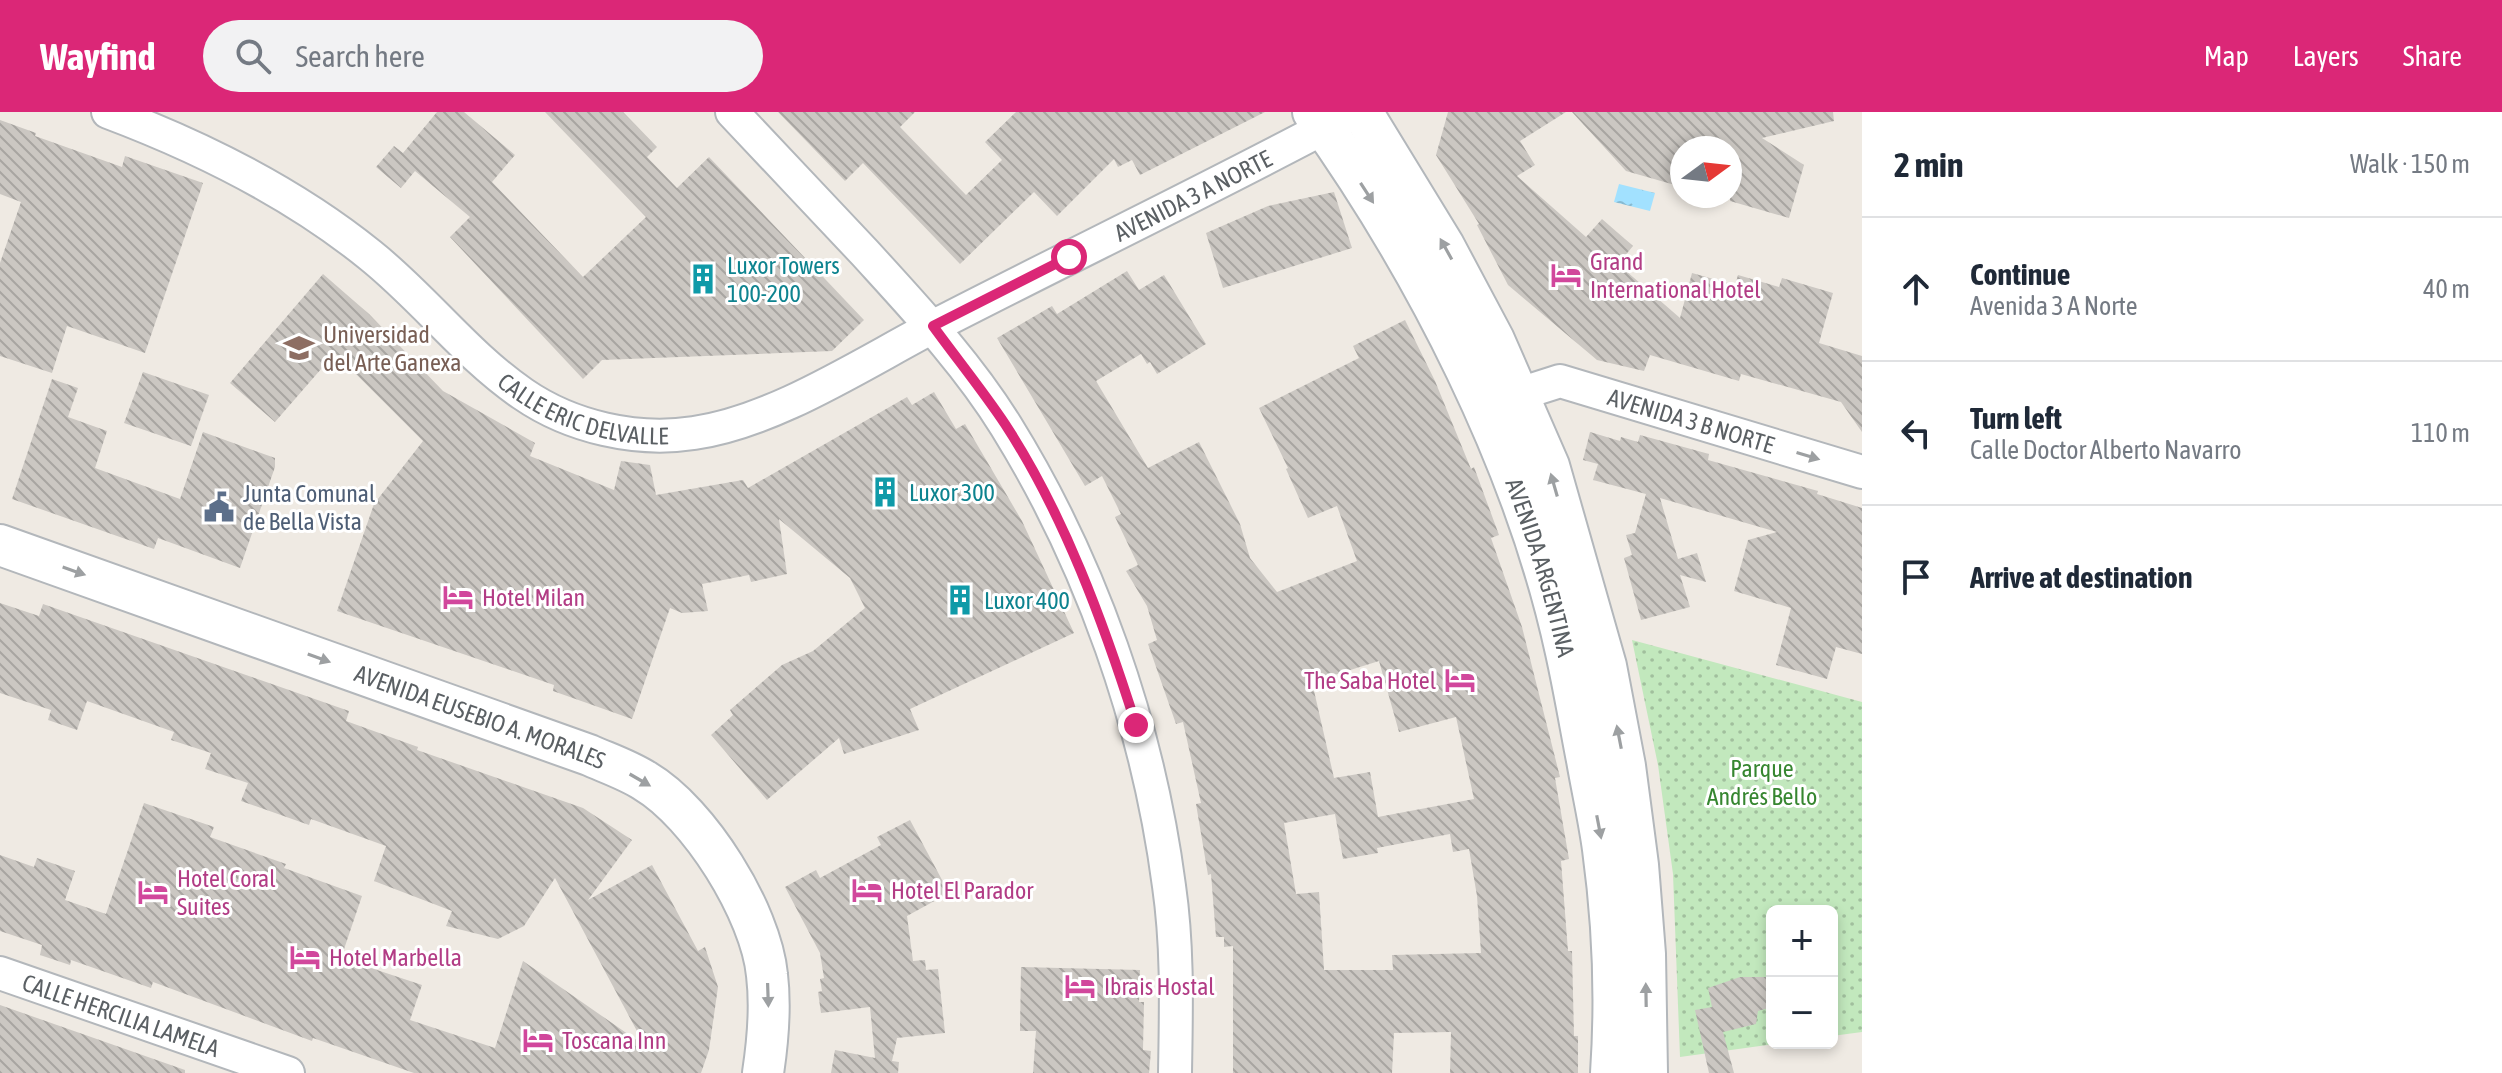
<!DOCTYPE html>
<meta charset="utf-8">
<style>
body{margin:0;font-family:"Asap Condensed",sans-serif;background:#f2f2f3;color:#1f2937}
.controls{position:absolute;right:24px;bottom:24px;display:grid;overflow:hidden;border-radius:12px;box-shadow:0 4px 12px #0003}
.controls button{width:72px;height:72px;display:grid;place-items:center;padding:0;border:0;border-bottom:2px solid #e0e1e3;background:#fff;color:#1f2937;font:40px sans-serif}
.compass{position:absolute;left:1670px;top:24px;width:72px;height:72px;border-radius:50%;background:#fff;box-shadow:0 4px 12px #0003;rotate:75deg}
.stop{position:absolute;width:24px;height:24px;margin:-18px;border:6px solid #db2777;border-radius:50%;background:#fff}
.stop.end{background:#db2777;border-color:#fff;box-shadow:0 2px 8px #0008}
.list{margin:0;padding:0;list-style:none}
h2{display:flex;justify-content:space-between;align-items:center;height:104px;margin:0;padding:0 32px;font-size:34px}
h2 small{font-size:26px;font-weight:400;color:#747a83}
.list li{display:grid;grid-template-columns:52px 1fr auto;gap:24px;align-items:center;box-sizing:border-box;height:144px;padding:0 32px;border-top:2px solid #e0e1e3}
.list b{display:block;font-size:30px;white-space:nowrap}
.list p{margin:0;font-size:26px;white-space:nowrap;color:#747a83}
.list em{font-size:26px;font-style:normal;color:#747a83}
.icon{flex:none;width:44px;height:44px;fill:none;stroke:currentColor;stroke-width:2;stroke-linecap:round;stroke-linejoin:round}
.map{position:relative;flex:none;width:1862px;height:961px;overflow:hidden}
header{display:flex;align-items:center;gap:48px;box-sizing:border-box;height:112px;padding:0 40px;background:#db2777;color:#fff}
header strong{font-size:38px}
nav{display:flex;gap:44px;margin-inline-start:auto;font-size:28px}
.search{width:560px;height:72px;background:#f2f2f3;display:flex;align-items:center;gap:20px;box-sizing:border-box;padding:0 28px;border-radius:44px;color:#747a83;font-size:30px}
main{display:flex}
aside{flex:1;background:#fff}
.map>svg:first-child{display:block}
.park{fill:url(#park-dots)}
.water{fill:url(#water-ripples)}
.building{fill:url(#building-back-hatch);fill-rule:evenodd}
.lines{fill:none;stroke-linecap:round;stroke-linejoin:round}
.minor-casing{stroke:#b3b7bb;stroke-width:36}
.tertiary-casing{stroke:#b3b7bb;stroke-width:44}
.minor{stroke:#fff;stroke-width:32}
.tertiary{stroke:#fff;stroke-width:40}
.oneway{fill:#9da0a2}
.route{stroke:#db2777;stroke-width:10}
.labels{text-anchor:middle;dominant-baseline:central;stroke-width:6;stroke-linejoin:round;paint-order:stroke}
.street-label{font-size:24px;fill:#5b6064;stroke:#fff}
.hotel-label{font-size:24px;fill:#b23c85;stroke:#fff;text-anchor:start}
.culture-label{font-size:24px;fill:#0d838f;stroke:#fff;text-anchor:start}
.education-label{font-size:24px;fill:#785e54;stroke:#fff;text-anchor:start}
.service-label{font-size:24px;fill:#4e5e75;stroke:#fff;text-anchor:start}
.park-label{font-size:24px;fill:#368630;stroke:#fff}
</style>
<header>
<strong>Wayfind</strong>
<div class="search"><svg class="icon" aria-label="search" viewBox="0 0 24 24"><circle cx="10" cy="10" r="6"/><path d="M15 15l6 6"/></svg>Search here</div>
<nav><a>Map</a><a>Layers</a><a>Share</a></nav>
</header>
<main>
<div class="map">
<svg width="1862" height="961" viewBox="0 0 1862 961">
<defs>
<pattern id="park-dots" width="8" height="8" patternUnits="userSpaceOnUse" patternTransform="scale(2)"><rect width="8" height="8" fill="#c2e8bd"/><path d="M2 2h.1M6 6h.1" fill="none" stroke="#a1bf9d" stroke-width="1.8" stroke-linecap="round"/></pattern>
<pattern id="water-ripples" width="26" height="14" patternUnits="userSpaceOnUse" patternTransform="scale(2)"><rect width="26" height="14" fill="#a2e1ff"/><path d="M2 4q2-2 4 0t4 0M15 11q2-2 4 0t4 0" fill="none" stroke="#87bad2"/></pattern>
<pattern id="building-back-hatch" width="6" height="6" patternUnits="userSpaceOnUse" patternTransform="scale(2)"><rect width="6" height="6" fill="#cbc7c2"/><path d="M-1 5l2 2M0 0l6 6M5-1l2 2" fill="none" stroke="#a8a5a1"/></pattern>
</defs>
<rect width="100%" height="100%" fill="#efeae3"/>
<polygon class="park" points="1632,528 1862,590 1862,920 1832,924 1832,799 1772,799 1772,931 1782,931 1680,945 1673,762 1658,653"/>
<polygon class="water" points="1619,72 1655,81 1650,99 1614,90"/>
<g class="building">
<polygon points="437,0 464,0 515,43 492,70 583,165 646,105 545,0 623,0 657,35 647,45 677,76 709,45 864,208 832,239 602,248 583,267 450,125 470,105 415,59 401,76 376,55 394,34 403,41"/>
<polygon points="778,0 915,0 900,15 966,83 1002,48 985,30 1016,0 1265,0 1140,63 1132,48 1118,55 1114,47 1057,104 1034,80 960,152 863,51 845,69"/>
<polygon points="1448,0 1566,0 1520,29 1535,53 1517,64 1586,125 1602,107 1633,134 1618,152 1680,206 1692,161 1735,173 1738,163 1779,175 1782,166 1833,181 1819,231 1862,244 1862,320 1841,290 1741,262 1739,269 1650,243 1644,259 1597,248 1508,173 1477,113 1479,112 1436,43"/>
<polygon points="1572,0 1833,0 1834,9 1762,26 1804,53 1789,106 1730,89 1730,36 1682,36 1682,75 1626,59"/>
<polygon points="0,8 36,21 35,24 122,55 125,44 203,71 145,241 67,214 52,261 0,244 0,151 21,90 0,82"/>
<polygon points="1334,80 1352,136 1223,176 1206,121 1268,94"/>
<path d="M1127,159L1139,178L1164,163L1206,232L1157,262L1150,250L1147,252L1141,242L1096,269L1148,356L1199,330L1240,412L1250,446L1277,480L1357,449L1337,394L1308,406L1286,357L1288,356L1259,296L1359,246L1353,234L1405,208L1435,269L1471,357L1474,355L1499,423L1491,426L1522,515L1560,665L1555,666L1569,747L1561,749L1568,839H1572L1574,924H1578V961H1450L1451,920L1394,921L1392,961H1233V834L1224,835V825H1216L1211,762L1208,763L1196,692L1201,691L1183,610L1176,612L1148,532L1157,528L1147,494L1126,459L1138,453L1115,405L1121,402L1102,364L1085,374L997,226L1052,194L1057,202ZM1379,549L1399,620L1456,605L1474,687L1378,705L1370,660L1334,666L1312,570ZM1335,702L1343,747L1378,741L1377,736L1450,722L1453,740L1469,737L1477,784L1481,841L1392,843L1393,858H1324L1319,780L1296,782L1284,711Z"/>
<polygon points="323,162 369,202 443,279 535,331 530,344 614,378 621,349 650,353 656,383 743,368 748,376 907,285 912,293 934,280 956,317 965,312 1022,409 1074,521 910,597 919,618 844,642 839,626 767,688 711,623 733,603 730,598 782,553 813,539 865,496 850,466 779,407 787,462 751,470 749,463 702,472 708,499 682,501 670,496 632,607 553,579 554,573 337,499 374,392 423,329 335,241 275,310 230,271"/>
<polygon points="143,260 209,283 191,334 124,311"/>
<polygon points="52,267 78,276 68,305 107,319 95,356 180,387 203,320 275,346 275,355 240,456 158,426 154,437 12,387"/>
<polygon points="1590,320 1620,329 1621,325 1638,330 1640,323 1709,342 1708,348 1818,379 1817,382 1862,396 1862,542 1836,535 1827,567 1776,553 1791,496 1734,479 1748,428 1777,420 1660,386 1678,447 1697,441 1706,470 1680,463 1690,495 1641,508 1624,446 1632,443 1626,423 1635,421 1646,382 1593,368 1598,352 1583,348"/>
<polygon points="0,491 39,504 43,492 349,599 346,609 418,635 417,638 583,696 632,728 588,788 652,753 698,839 705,835 718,875 709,938 701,961 414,961 313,926 312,929 153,870 151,876 71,848 70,853 40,843 42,833 0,819 0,743 34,755 37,746 75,759 65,788 106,802 144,691 214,715 210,725 286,752 284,756 362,784 341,846 422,873 410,908 495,936 523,849 645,934 555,766 524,814 498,827 446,814 452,799 374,769 386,734 311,707 309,713 241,689 248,671 205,657 211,641 171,628 174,620 87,589 77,618 48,608 51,598 0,581"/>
<polygon points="910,708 949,781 907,804 913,849 925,848 926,858 938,857 945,921 897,926 892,949 899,950 898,961 831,961 835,938 875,946 870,895 821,901 818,880 822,879 820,867 824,866 820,841 785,775 816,758 820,766 881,733 877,725"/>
<polygon points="1021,855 1140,858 1139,890 1144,890 1143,938 1151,939 1149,961 1033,961 1036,919 1020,919"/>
<polygon points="1740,865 1772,865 1772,895 1758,899 1756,912 1723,920 1734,961 1709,961 1695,898 1712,895 1708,876"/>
<polygon points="0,893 185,958 185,961 0,961"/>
</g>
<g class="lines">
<g class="minor-casing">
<g id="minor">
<path id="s1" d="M108,0C201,35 292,80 370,143C424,186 466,243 523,282C571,315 636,330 694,321C777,309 866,249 940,211C1078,140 1218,73 1354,0"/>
<path d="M732,0C776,47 821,94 865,141C915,196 967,251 1006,314C1091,451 1148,614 1169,774C1178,836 1176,898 1175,961"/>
<path id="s2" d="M1519,282L1560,269L1862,360"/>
<path id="s3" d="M0,861L288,961"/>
</g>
</g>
<g class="tertiary-casing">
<g id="tertiary">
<path id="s4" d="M1313,0C1425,157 1525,351 1566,540C1574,576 1580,612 1587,648C1592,677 1599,707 1603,737C1613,810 1616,888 1611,961"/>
<polyline points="1362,0 1444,134 1494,228 1549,354 1606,554 1625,654 1638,753 1645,842 1647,961"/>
<path id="s5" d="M0,433L589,643C607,651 628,658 645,669C699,701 761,800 767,863C771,896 768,928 763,961"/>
</g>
</g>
<use href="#minor" class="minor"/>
<use href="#tertiary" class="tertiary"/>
</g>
<defs><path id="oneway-solid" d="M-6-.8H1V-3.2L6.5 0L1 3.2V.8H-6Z" transform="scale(2)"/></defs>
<g class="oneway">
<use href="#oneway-solid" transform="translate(1367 81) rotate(57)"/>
<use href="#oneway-solid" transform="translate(1446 137) rotate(-119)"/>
<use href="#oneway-solid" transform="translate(1808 344) rotate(17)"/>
<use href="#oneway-solid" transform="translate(1554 373) rotate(-106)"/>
<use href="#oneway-solid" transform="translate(74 459) rotate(19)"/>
<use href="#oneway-solid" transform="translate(319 546) rotate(20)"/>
<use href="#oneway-solid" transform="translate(1619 625) rotate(-101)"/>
<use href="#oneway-solid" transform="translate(640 668) rotate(30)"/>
<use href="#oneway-solid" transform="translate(1599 715) rotate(79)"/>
<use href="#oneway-solid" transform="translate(768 883) rotate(88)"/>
<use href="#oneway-solid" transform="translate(1646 883) rotate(-91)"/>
</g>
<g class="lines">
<path class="route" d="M1069,145L933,214C957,247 983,279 1005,312C1064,402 1104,512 1136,613"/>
</g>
<defs>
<g id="hotel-bare" transform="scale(2.4)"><path d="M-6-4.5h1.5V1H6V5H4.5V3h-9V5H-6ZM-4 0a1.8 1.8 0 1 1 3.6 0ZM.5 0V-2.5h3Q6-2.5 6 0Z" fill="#d1479c" stroke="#fff" stroke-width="2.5" paint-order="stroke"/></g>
<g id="building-bare" transform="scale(2.4)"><path d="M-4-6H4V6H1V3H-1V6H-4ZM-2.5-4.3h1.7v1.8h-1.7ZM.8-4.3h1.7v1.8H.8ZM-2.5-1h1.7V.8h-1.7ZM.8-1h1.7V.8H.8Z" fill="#0f9aa8" stroke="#fff" stroke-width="2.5" paint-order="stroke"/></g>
<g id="university-bare" transform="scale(2.4)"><path d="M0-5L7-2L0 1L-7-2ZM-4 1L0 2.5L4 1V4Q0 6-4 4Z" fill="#8d6e63" stroke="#fff" stroke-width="2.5" paint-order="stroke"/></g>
<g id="civic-bare" transform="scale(2.4)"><path d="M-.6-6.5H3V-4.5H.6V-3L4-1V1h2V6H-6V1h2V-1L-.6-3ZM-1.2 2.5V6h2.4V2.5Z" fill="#5c6f8a" stroke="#fff" stroke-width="2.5" paint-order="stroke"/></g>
</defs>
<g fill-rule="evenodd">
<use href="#hotel-bare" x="1566" y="163"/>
<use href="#building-bare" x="703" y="167"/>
<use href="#university-bare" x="299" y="236"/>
<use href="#building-bare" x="885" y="380"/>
<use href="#civic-bare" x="219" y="395"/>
<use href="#hotel-bare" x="458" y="485"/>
<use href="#building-bare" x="960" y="488"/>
<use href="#hotel-bare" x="1460" y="568"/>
<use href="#hotel-bare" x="867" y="778"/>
<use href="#hotel-bare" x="153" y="780"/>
<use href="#hotel-bare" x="305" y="845"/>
<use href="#hotel-bare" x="1080" y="874"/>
<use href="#hotel-bare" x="538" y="928"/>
</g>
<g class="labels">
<g class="street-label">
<text stroke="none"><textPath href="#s1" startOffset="1240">AVENIDA 3 A NORTE</textPath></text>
<text stroke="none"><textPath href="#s1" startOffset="570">CALLE ERIC DELVALLE</textPath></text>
<text stroke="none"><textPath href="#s2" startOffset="180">AVENIDA 3 B NORTE</textPath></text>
<text stroke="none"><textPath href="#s4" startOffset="512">AVENIDA ARGENTINA</textPath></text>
<text stroke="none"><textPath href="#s5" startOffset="510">AVENIDA EUSEBIO A. MORALES</textPath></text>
<text stroke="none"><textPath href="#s3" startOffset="128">CALLE HERCILIA LAMELA</textPath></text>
</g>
<g class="hotel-label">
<text x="1590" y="149">Grand<tspan x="1590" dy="28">International Hotel</tspan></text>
<text x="482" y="485">Hotel Milan</text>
<text x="1436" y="568" text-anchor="end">The Saba Hotel</text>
<text x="177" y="766">Hotel Coral<tspan x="177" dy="28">Suites</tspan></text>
<text x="891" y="778">Hotel El Parador</text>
<text x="329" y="845">Hotel Marbella</text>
<text x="1104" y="874">Ibrais Hostal</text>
<text x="562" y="928">Toscana Inn</text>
</g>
<g class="culture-label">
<text x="727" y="153">Luxor Towers<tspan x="727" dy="28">100-200</tspan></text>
<text x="909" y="380">Luxor 300</text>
<text x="984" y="488">Luxor 400</text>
</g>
<g class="education-label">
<text x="323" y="222">Universidad<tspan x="323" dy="28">del Arte Ganexa</tspan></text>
</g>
<g class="service-label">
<text x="243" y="381">Junta Comunal<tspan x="243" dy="28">de Bella Vista</tspan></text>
</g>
<g class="park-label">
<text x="1762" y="656">Parque<tspan x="1762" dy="28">Andrés Bello</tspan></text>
</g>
</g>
</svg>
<div class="controls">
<button>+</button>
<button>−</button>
</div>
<svg class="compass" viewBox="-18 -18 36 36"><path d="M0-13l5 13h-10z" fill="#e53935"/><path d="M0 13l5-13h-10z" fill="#747a83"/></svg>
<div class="stop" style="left:1069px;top:145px"></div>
<div class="stop end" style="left:1136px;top:613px"></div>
</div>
<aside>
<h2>2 min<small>Walk · 150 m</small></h2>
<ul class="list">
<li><svg class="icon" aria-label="ahead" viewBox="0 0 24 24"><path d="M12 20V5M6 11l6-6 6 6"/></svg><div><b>Continue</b><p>Avenida 3 A Norte</p></div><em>40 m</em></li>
<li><svg class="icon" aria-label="left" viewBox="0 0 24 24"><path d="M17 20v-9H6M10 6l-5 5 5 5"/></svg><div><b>Turn left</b><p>Calle Doctor Alberto Navarro</p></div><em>110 m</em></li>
<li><svg class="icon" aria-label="arrive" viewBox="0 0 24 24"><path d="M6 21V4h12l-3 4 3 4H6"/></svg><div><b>Arrive at destination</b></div></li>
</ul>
</aside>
</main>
